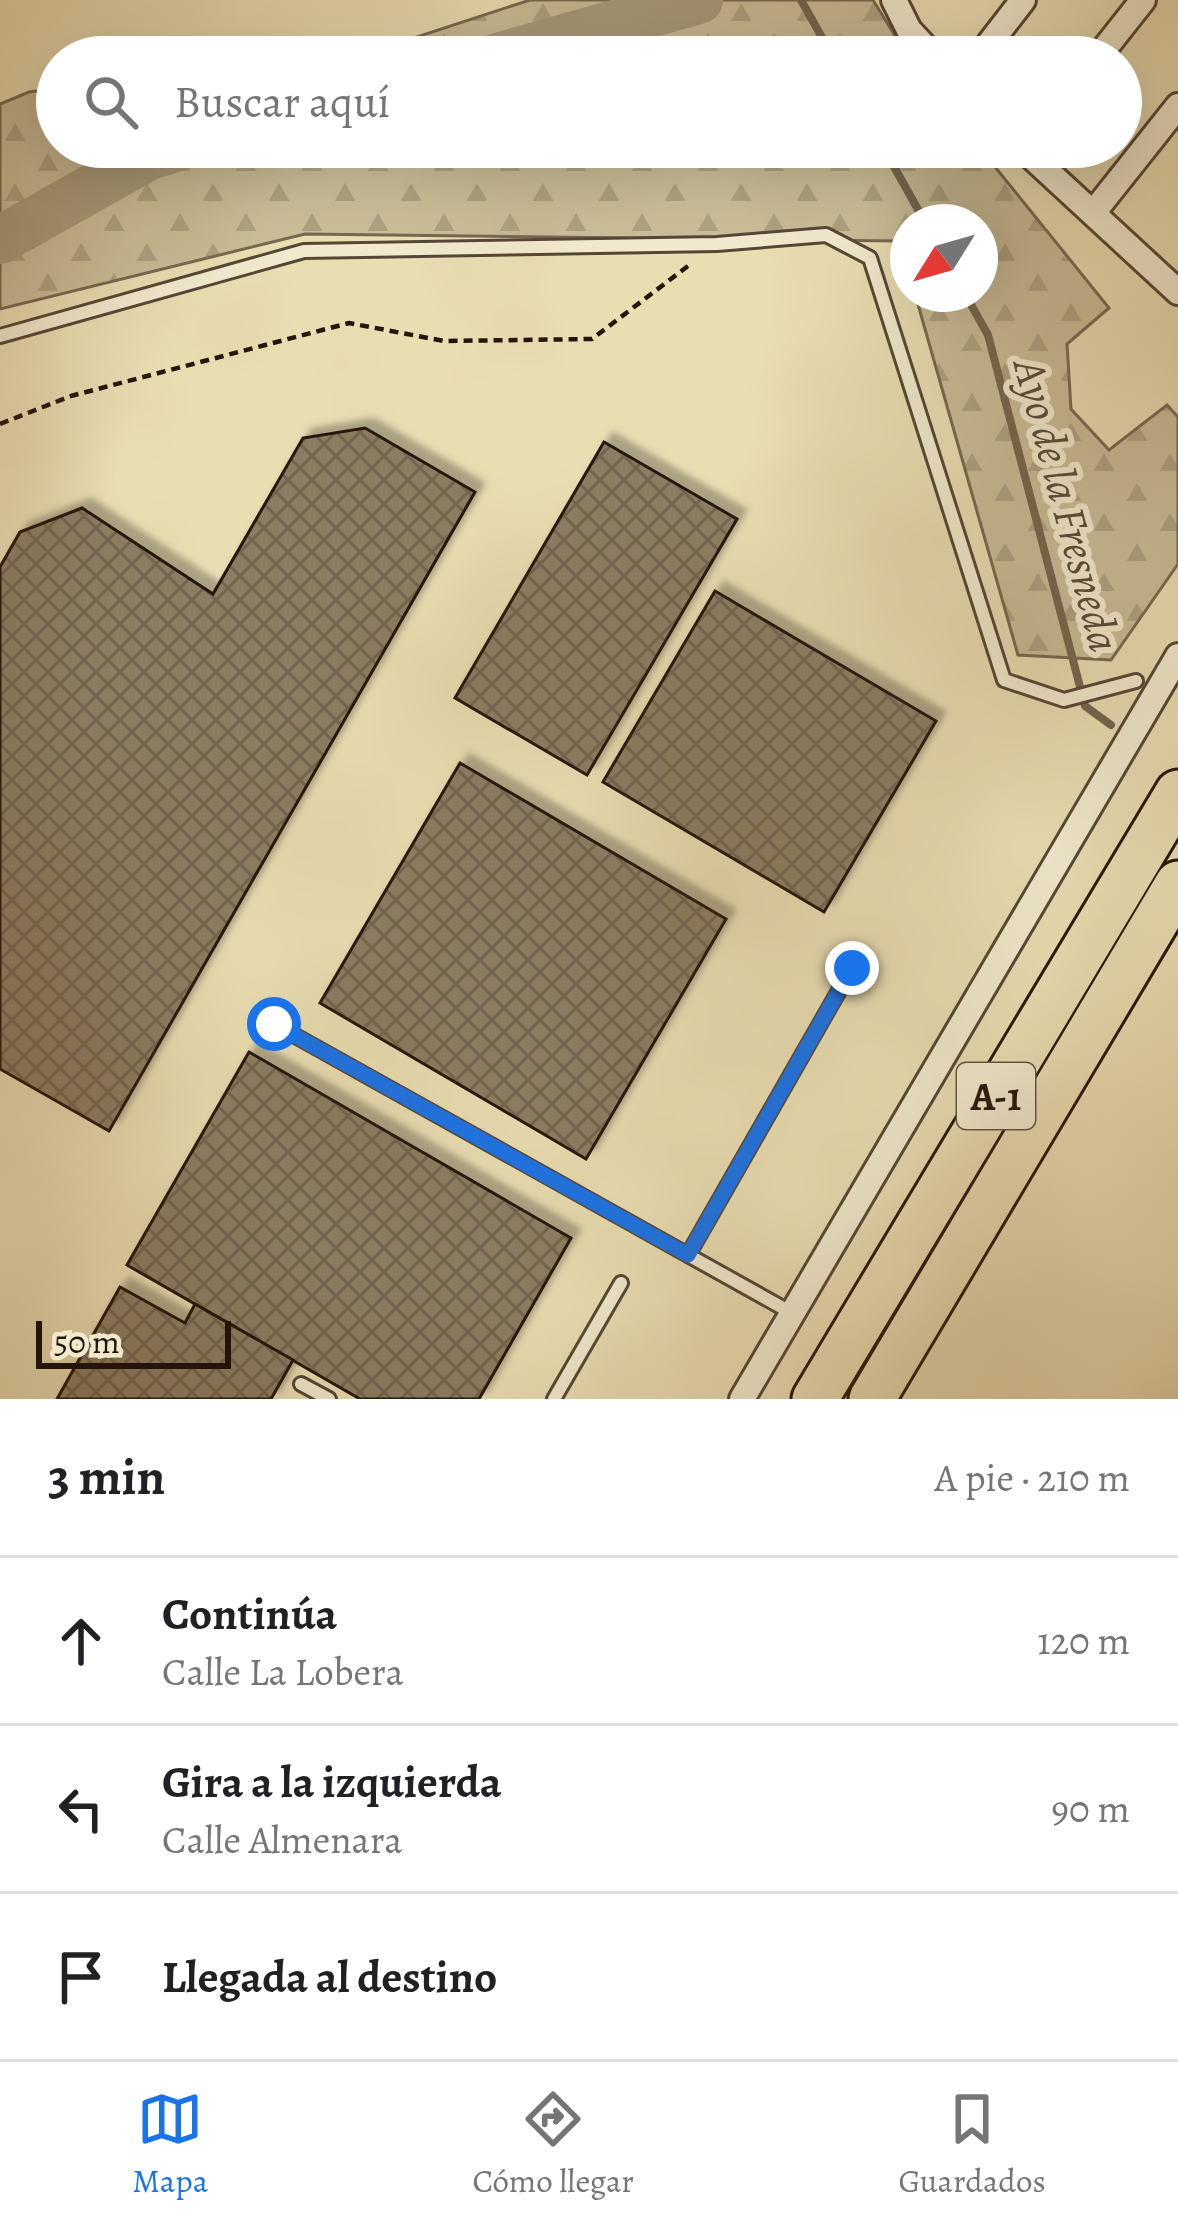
<!DOCTYPE html>
<html lang="es">
<meta charset="utf-8">
<style>
body{margin:0;font-family:Alegreya,serif;background:#f2f2f2;color:#202124}
.compass{position:absolute;left:890px;top:204px;width:108px;height:108px;border-radius:50%;background:#fff;box-shadow:0 12px 48px #0002;rotate:233deg}
.scale{position:absolute;left:36px;bottom:30px;width:195px;box-sizing:border-box;padding-left:12px;border:6px solid #25140c;border-top:0;font-size:33px;line-height:42px;white-space:nowrap;color:#25140c;-webkit-text-stroke:9px #f1e9cd;paint-order:stroke}
.stop{position:absolute;width:36px;height:36px;margin:-27px;border:9px solid #1a73e8;border-radius:50%;background:#fff}
.stop.end{background:#1a73e8;border-color:#fff;box-shadow:0 3px 12px #0008}
.list{margin:0;padding:0;list-style:none}
h2{display:flex;justify-content:space-between;align-items:center;height:156px;margin:0;padding:0 48px;font-size:51px}
h2 small{font-size:39px;font-weight:400;color:#757577}
.list li{display:grid;grid-template-columns:78px 1fr auto;gap:36px;align-items:center;box-sizing:border-box;height:168px;padding:0 48px;border-top:3px solid #e0e0e0}
.list b{display:block;font-size:45px;white-space:nowrap}
.list p{margin:0;font-size:39px;white-space:nowrap;color:#757577}
.list em{font-size:39px;font-style:normal;color:#757577}
.icon{flex:none;width:66px;height:66px;fill:none;stroke:currentColor;stroke-width:2;stroke-linecap:round;stroke-linejoin:round}
.map{position:relative;flex:none;width:1178px;height:1399px;overflow:hidden}
.search{position:absolute;background:#fff;box-shadow:0 12px 48px #0002;left:36px;right:36px;top:36px;height:132px;display:flex;align-items:center;gap:30px;box-sizing:border-box;padding:0 42px;border-radius:66px;color:#757577;font-size:45px}
.sheet{height:660px;background:#fff}
nav{display:flex;justify-content:space-around;align-items:center;box-sizing:border-box;height:168px;border-top:3px solid #e0e0e0;background:#fff;font-size:33px;color:#757577}
nav a{display:grid;justify-items:center;gap:6px}
nav .on{color:#1a73e8}
.map>svg:first-child{display:block}
.forest{fill:url(#forest-firs);stroke:#766851;stroke-width:3}
.lines{fill:none;stroke-linecap:round;stroke-linejoin:round}
.stream{stroke:#72644e;stroke-width:8}
.river{stroke:#a6997a;stroke-width:48}
.building{fill:url(#building-cross-hatch);stroke:#25140c;stroke-width:3;filter:url(#shadow)}
.lane-casing{stroke:#564636;stroke-width:18}
.street-casing{stroke:#564636;stroke-width:30}
.highway-casing{stroke:#25140c;stroke-width:51}
.path{stroke:#25140c;stroke-width:4.5;stroke-dasharray:9 6;stroke-linecap:butt}
.lane{stroke:#f1e9cd;stroke-width:12}
.street{stroke:#f1e9cd;stroke-width:24}
.highway{stroke:#e9ddb2;stroke-width:45}
.route{stroke:#1a73e8;stroke-width:15}
.labels{text-anchor:middle;dominant-baseline:central;stroke-width:12;stroke-linejoin:round;paint-order:stroke}
.shield{fill:#f1e9cd;stroke:#625446;stroke-width:3}
.shield-label{font-size:39px;font-weight:bold;fill:#25140c}
.water-label{font-size:45px;font-style:italic;fill:#594938;stroke:#f1e9cd}
</style>
<div class="map">
<svg width="1178" height="1399" viewBox="0 0 1178 1399">
<defs>
<pattern id="forest-firs" width="22" height="20" patternUnits="userSpaceOnUse" patternTransform="scale(3)"><rect width="22" height="20" fill="#c8bb96"/><path d="M5 1l3.5 6h-7zM16 11l3.5 6h-7z" fill="#aca080"/></pattern>
<pattern id="building-cross-hatch" width="8" height="8" patternUnits="userSpaceOnUse" patternTransform="scale(3)"><rect width="8" height="8" fill="#8b7d62"/><path d="M0 0l8 8M0 8l8-8" fill="none" stroke="#71654f"/></pattern>
<filter id="shadow"><feDropShadow dx="9" dy="-9" stdDeviation="3" flood-color="#0004"/></filter>
</defs>
<rect width="100%" height="100%" fill="#e9ddb2"/>
<filter id="stains"><feTurbulence type="fractalNoise" baseFrequency=".00167" numOctaves="4"/><feColorMatrix values="0 0 0 0 .2 0 0 0 0 .09 0 0 0 0 .02 0 0 0 .5 -.17"/></filter>
<radialGradient id="worn" r=".72"><stop offset=".6" stop-color="#630" stop-opacity="0"/><stop offset="1" stop-color="#630" stop-opacity=".3"/></radialGradient>
<g class="forest">
<polygon points="530,0 873,0 908,57 327,57 371,52"/>
<polygon points="57,88 57,147 979,147 1109,308 1067,344 1071,409 1109,450 1167,405 1178,417 1178,564 1111,660 1018,655 915,294 980,294 980,222 908,222 908,270 899,241 305,234 0,309 0,104 29,92"/>
</g>
<g class="lines">
<g class="stream">
<polyline points="801,0 833,57"/>
<polyline points="883,147 925,222"/>
<polyline points="965,294 988,335 1085,706 1111,725"/>
</g>
<g class="river">
<polyline points="497,57 699,0"/>
<polyline points="0,240 149,156 179,147"/>
</g>
</g>
<g class="building">
<polygon points="365,428 475,492 109,1131 0,1069 0,567 20,532 82,508 213,594 303,438"/>
<polygon points="604,442 737,519 587,775 455,698"/>
<polygon points="715,591 936,721 824,912 603,782"/>
<polygon points="460,763 726,919 586,1159 320,1003"/>
<polygon points="249,1052 571,1238 479,1399 360,1399 127,1265"/>
<polygon points="120,1287 185,1323 195,1304 293,1360 271,1399 57,1399"/>
</g>
<g class="lines">
<g class="lane-casing">
<g id="lane">
<polyline points="0,336 304,251 717,244 826,235 870,258 1004,680 1064,700 1136,681"/>
<polyline points="274,1024 792,1313"/>
<polyline points="688,1255 852,968"/>
<polyline points="301,1384 329,1399"/>
<polyline points="554,1399 621,1283"/>
</g>
</g>
<g class="street-casing">
<g id="street">
<polyline points="894,0 909,30 934,57"/>
<polyline points="979,57 1023,0"/>
<polyline points="1098,57 1143,0"/>
<polyline points="1021,147 1178,292"/>
<polyline points="1093,213 1178,106"/>
<polyline points="742,1399 1178,656"/>
</g>
</g>
<g class="highway-casing">
<g id="highway">
<polyline points="815,1399 1178,793"/>
<polyline points="872,1399 1178,884"/>
</g>
</g>
<polyline class="path" points="0,424 71,396 349,323 444,341 592,339 688,266"/>
<use href="#lane" class="lane"/>
<use href="#street" class="street"/>
<use href="#highway" class="highway"/>
</g>
<g class="lines">
<polyline class="route" points="274,1024 688,1255 852,968"/>
</g>
<g class="labels">
<rect class="shield" x="957" y="1063" width="78" height="66" rx="9"/>
<g class="shield-label">
<text x="996" y="1096">A-1</text>
</g>
<g class="water-label">
<text transform="translate(1067 505) rotate(75)">Ayo de la Fresneda</text>
</g>
</g>
<rect width="100%" height="100%" filter="url(#stains)"/>
<rect width="100%" height="100%" fill="url(#worn)"/>
</svg>
<svg class="compass" viewBox="-18 -18 36 36"><path d="M0-13l5 13h-10z" fill="#e53935"/><path d="M0 13l5-13h-10z" fill="#757577"/></svg>
<div class="scale">50 m</div>
<div class="stop" style="left:274px;top:1024px"></div>
<div class="stop end" style="left:852px;top:968px"></div>
<div class="search"><svg class="icon" aria-label="search" viewBox="0 0 24 24"><circle cx="10" cy="10" r="6"/><path d="M15 15l6 6"/></svg>Buscar aquí</div>
</div>
<section class="sheet">
<h2>3 min<small>A pie · 210 m</small></h2>
<ul class="list">
<li><svg class="icon" aria-label="ahead" viewBox="0 0 24 24"><path d="M12 20V5M6 11l6-6 6 6"/></svg><div><b>Continúa</b><p>Calle La Lobera</p></div><em>120 m</em></li>
<li><svg class="icon" aria-label="left" viewBox="0 0 24 24"><path d="M17 20v-9H6M10 6l-5 5 5 5"/></svg><div><b>Gira a la izquierda</b><p>Calle Almenara</p></div><em>90 m</em></li>
<li><svg class="icon" aria-label="arrive" viewBox="0 0 24 24"><path d="M6 21V4h12l-3 4 3 4H6"/></svg><div><b>Llegada al destino</b></div></li>
</ul>
</section>
<nav>
<a class="on"><svg class="icon" aria-label="map" viewBox="0 0 24 24"><path d="M3 6l6-2 6 2 6-2v14l-6 2-6-2-6 2zM9 4v14M15 6v14"/></svg>Mapa</a>
<a><svg class="icon" aria-label="directions" viewBox="0 0 24 24"><path d="M12 3l9 9-9 9-9-9zM9 14v-3h6M13 9l2 2-2 2"/></svg>Cómo llegar</a>
<a><svg class="icon" aria-label="saved" viewBox="0 0 24 24"><path d="M7 4h10v16l-5-4-5 4z"/></svg>Guardados</a>
</nav>
